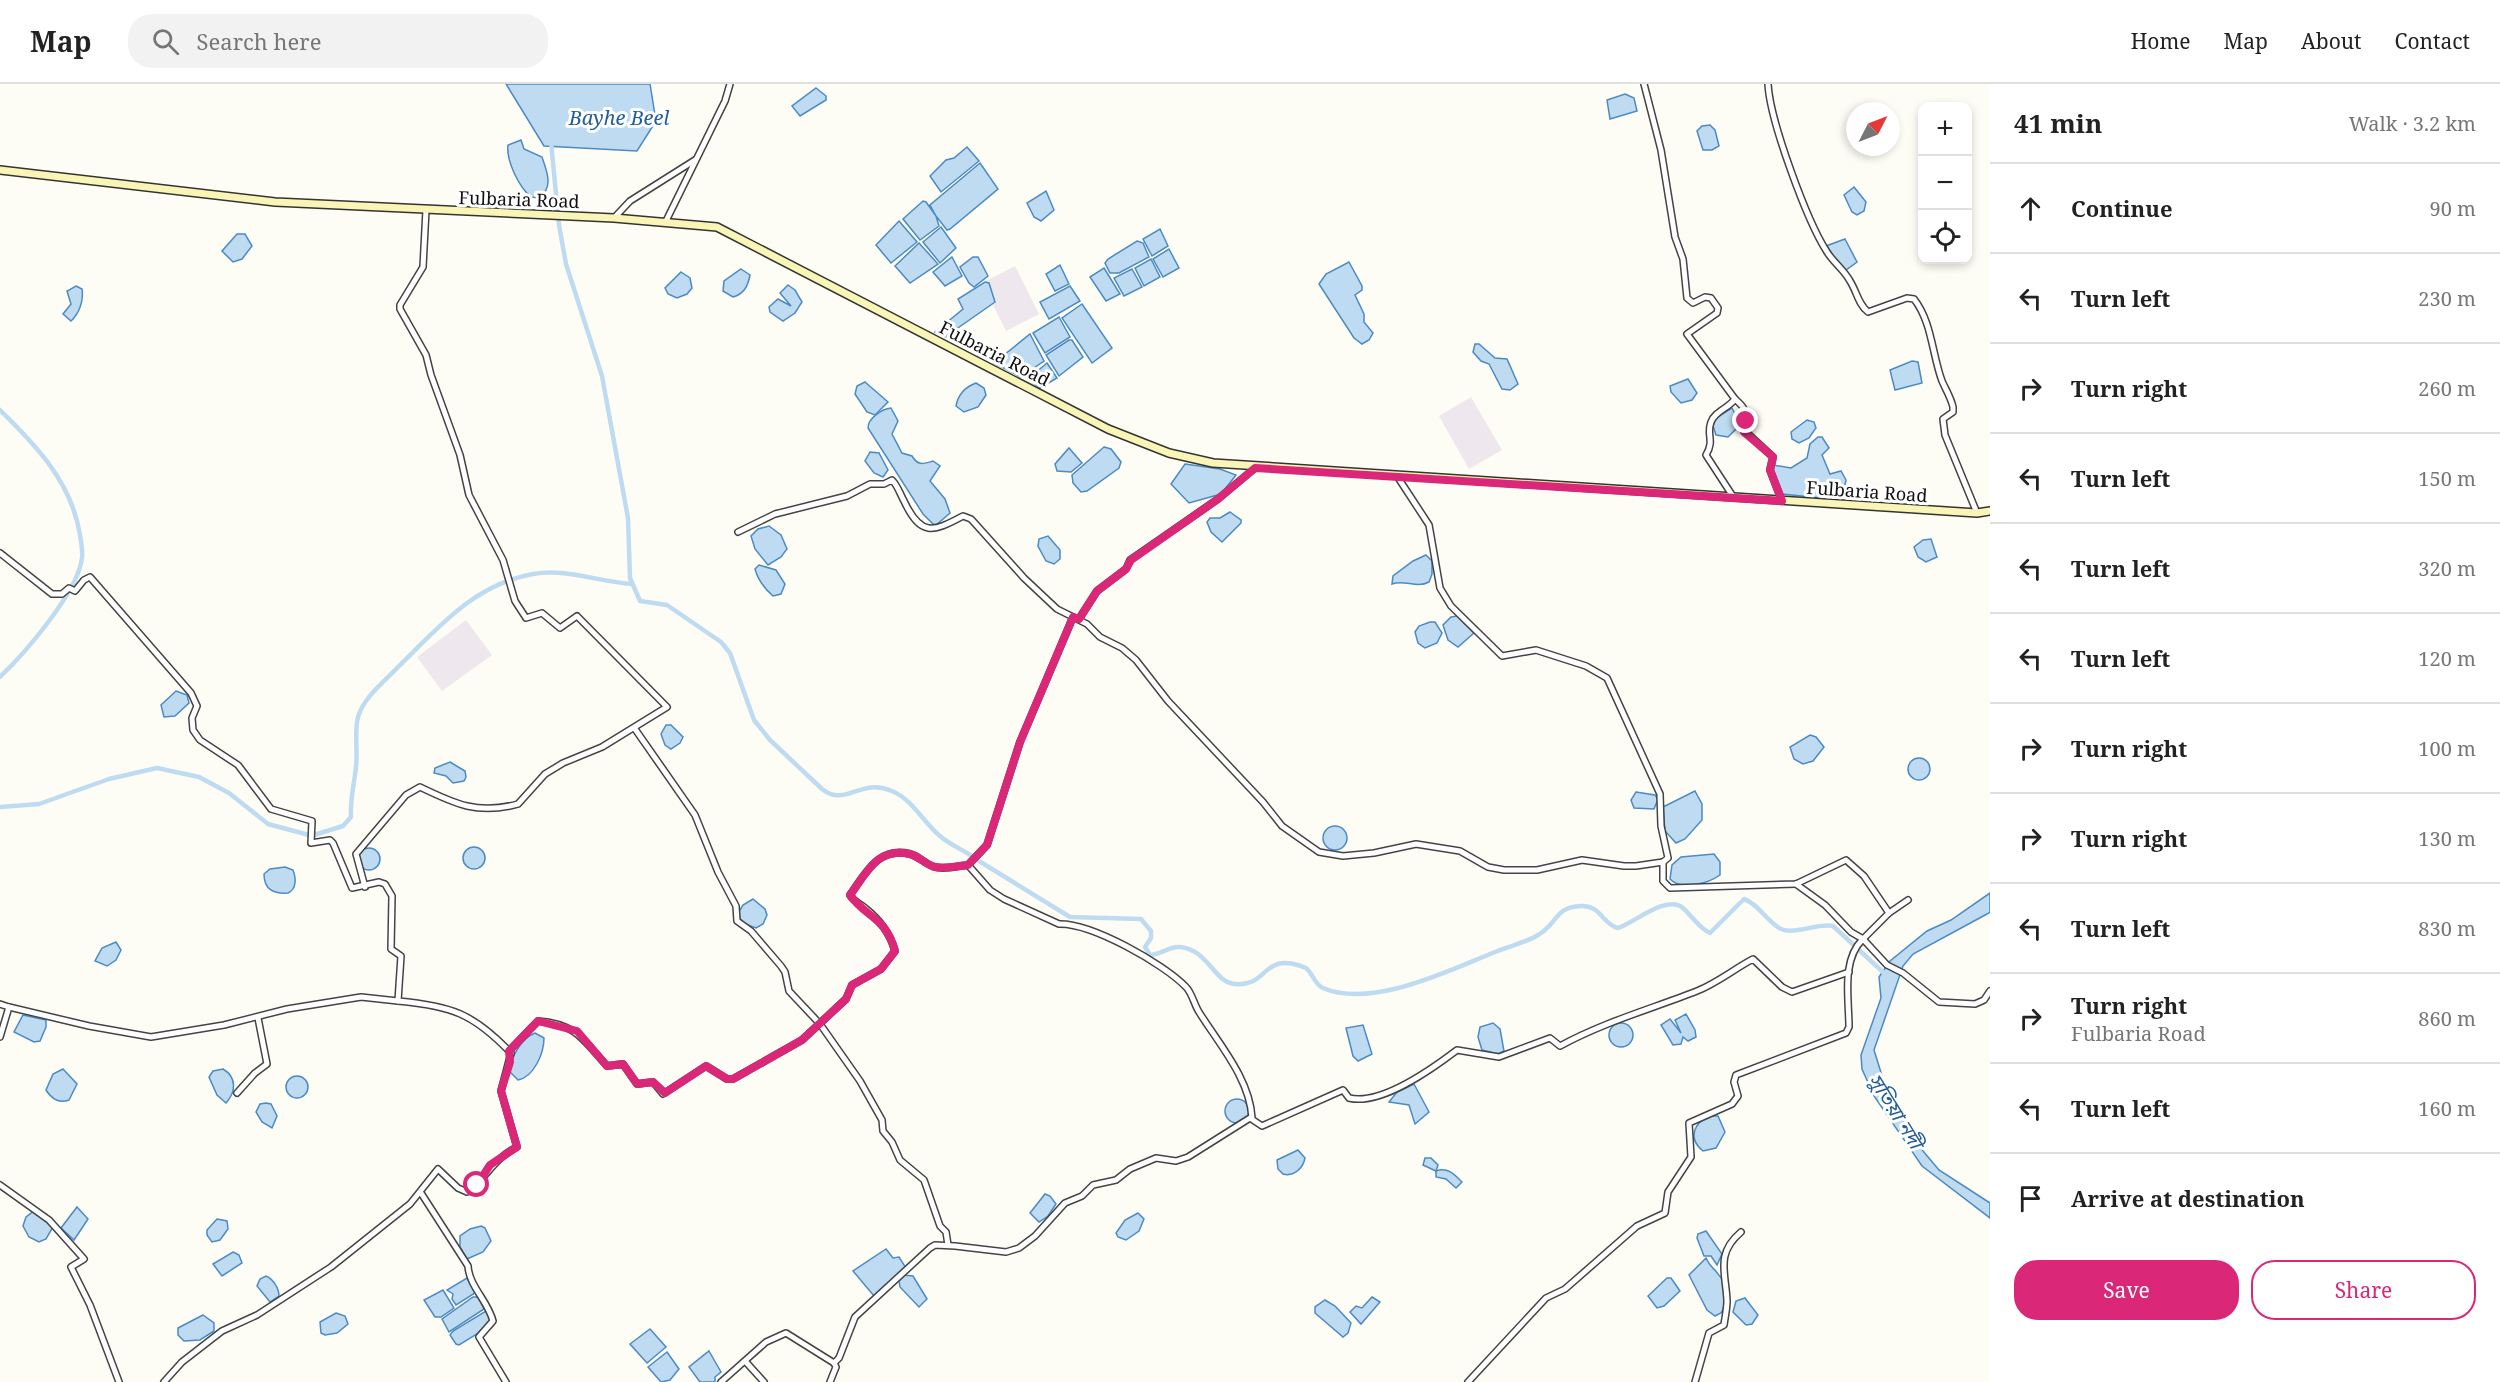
<!DOCTYPE html>
<meta charset="utf-8">
<style>
body{margin:0;font-family:"Noto Serif","Noto Sans Bengali",serif;background:#f2f2f2;color:#222}
.controls{position:absolute;right:18px;top:18px;display:grid;overflow:hidden;border-radius:12px;box-shadow:0 3px 9px #0003}
.controls button{width:54px;height:54px;display:grid;place-items:center;padding:0;border:0;border-bottom:2px solid #e0e0e0;background:#fff;color:#222;font:30px sans-serif}
.compass{position:absolute;left:1846px;top:18px;width:54px;height:54px;border-radius:50%;background:#fff;box-shadow:0 3px 9px #0003;rotate:48deg}
.stop{position:absolute;width:18px;height:18px;margin:-14px;border:4px solid #db2777;border-radius:50%;background:#fff}
.stop.end{background:#db2777;border-color:#fff;box-shadow:0 2px 6px #0008}
.list{margin:0;padding:0;list-style:none}
h2{display:flex;justify-content:space-between;align-items:center;height:78px;margin:0;padding:0 24px;font-size:26px}
h2 small{font-size:20px;font-weight:400;color:#767676}
.list li{display:grid;grid-template-columns:39px 1fr auto;gap:18px;align-items:center;box-sizing:border-box;height:90px;padding:0 24px;border-top:2px solid #e0e0e0}
.list b{display:block;font-size:22px;white-space:nowrap}
.list p{margin:0;font-size:20px;white-space:nowrap;color:#767676}
.list em{font-size:20px;font-style:normal;color:#767676}
.actions{display:flex;gap:12px;padding:18px 24px}
.actions a{flex:1;padding:14px 0;border:2px solid #db2777;border-radius:24px;text-align:center;font-size:21px;color:#db2777}
.actions .main{background:#db2777;color:#fff}
.icon{flex:none;width:33px;height:33px;fill:none;stroke:currentColor;stroke-width:2;stroke-linecap:round;stroke-linejoin:round}
.map{position:relative;flex:none;width:1990px;height:1298px;overflow:hidden}
header{display:flex;align-items:center;gap:36px;box-sizing:border-box;height:84px;padding:0 30px;background:#fff;border-bottom:2px solid #e0e0e0}
header strong{font-size:28px}
nav{display:flex;gap:33px;margin-inline-start:auto;font-size:21px}
.search{width:420px;height:54px;background:#f2f2f2;display:flex;align-items:center;gap:15px;box-sizing:border-box;padding:0 21px;border-radius:24px;color:#767676;font-size:22px}
main{display:flex}
aside{flex:1;background:#fff}
.map>svg:first-child{display:block}
.industrial{fill:#eee7ee}
.water{fill:#bedbf2;stroke:#4b8bc2;stroke-width:1.5}
.lines{fill:none;stroke-linecap:round;stroke-linejoin:round}
.canal{stroke:#bedbf2;stroke-width:4.5}
.street-casing{stroke:#444;stroke-width:8}
.secondary-casing{stroke:#333;stroke-width:10}
.street{stroke:#fff;stroke-width:5}
.secondary{stroke:#f8f5b6;stroke-width:7}
.route{stroke:#db2777;stroke-width:8}
.labels{text-anchor:middle;dominant-baseline:central;stroke-width:6;stroke-linejoin:round;paint-order:stroke}
.street-label{font-size:18px;fill:#111;stroke:#fff}
.water-label{font-size:20px;font-style:italic;fill:#235e99;stroke:#fff}
</style>
<header>
<strong>Map</strong>
<div class="search"><svg class="icon" aria-label="search" viewBox="0 0 24 24"><circle cx="10" cy="10" r="6"/><path d="M15 15l6 6"/></svg>Search here</div>
<nav><a>Home</a><a>Map</a><a>About</a><a>Contact</a></nav>
</header>
<main>
<div class="map">
<svg width="1990" height="1298" viewBox="0 0 1990 1298">
<rect width="100%" height="100%" fill="#fefdf5"/>
<g class="industrial">
<polygon points="1015,182 1039,230 1006,247 982,199"/>
<polygon points="1471,313 1502,366 1469,385 1439,332"/>
<polygon points="466,536 492,571 442,607 417,573"/>
</g>
<g class="water">
<polygon points="506,0 650,0 656,37 637,67 544,62"/>
<polygon points="816,4 826,12 826,16 800,32 792,22"/>
<polygon points="1625,10 1634,14 1637,27 1610,35 1607,16"/>
<polygon points="1710,41 1715,46 1719,62 1712,66 1703,66 1697,47 1702,42"/>
<path d="M521,56L524,65L542,73C547,88 554,103 539,114L531,113C519,103 506,77 508,61Z"/>
<polygon points="967,63 979,77 941,108 930,92 946,76 954,74"/>
<polygon points="980,79 998,105 950,145 947,146 936,132 939,142 920,156 903,135 923,117 926,118 936,132 930,121"/>
<polygon points="1854,103 1866,118 1864,127 1857,131 1852,128 1844,111"/>
<polygon points="1046,107 1054,126 1041,137 1034,133 1027,119"/>
<polygon points="899,137 917,158 891,179 876,161"/>
<polygon points="941,143 956,164 940,179 923,158"/>
<polygon points="1160,145 1168,162 1152,172 1143,155"/>
<polygon points="237,150 245,150 252,162 242,175 233,178 222,167"/>
<polygon points="1845,155 1857,178 1846,186 1832,172 1826,162"/>
<polygon points="1137,157 1143,159 1149,173 1119,189 1110,189 1105,179 1108,175"/>
<polygon points="919,159 938,180 910,199 895,182"/>
<polygon points="1169,165 1179,184 1163,193 1153,175"/>
<polygon points="952,173 962,192 945,202 933,188"/>
<polygon points="973,173 978,173 988,192 974,203 969,199 960,183"/>
<polygon points="1151,175 1160,193 1144,202 1135,184"/>
<polygon points="1349,178 1362,202 1362,206 1355,211 1364,230 1364,238 1373,249 1369,256 1362,260 1354,254 1319,200 1326,190"/>
<polygon points="1060,181 1069,200 1055,207 1046,190"/>
<polygon points="1104,184 1120,210 1106,217 1090,193"/>
<path d="M741,185L750,191C748,202 744,210 733,213L723,207L724,197Z"/>
<polygon points="1132,185 1142,203 1124,212 1114,194"/>
<polygon points="681,188 690,194 692,204 687,210 677,214 668,210 665,204"/>
<polygon points="985,198 989,199 995,218 945,253 935,248 963,225 958,215"/>
<polygon points="788,201 795,206 802,218 795,229 783,237 770,228 769,223 778,215 791,222 780,209"/>
<path d="M76,202L82,205C84,216 79,230 71,237L63,230L71,220L67,207Z"/>
<polygon points="1070,202 1080,217 1049,235 1040,218"/>
<polygon points="1082,220 1112,264 1092,279 1062,234"/>
<polygon points="1059,233 1070,253 1045,269 1033,249"/>
<polygon points="1030,250 1044,277 1021,293 994,279"/>
<polygon points="1069,256 1072,256 1083,273 1059,292 1046,271"/>
<polygon points="1475,260 1479,260 1495,274 1507,275 1518,300 1510,306 1502,305 1489,280 1481,277 1473,268"/>
<polygon points="1912,277 1918,278 1922,299 1895,306 1890,286"/>
<polygon points="1047,279 1057,294 1040,304 1028,295"/>
<polygon points="1688,295 1697,309 1692,316 1681,319 1671,308 1670,302"/>
<polygon points="865,298 888,318 875,331 867,328 855,310 857,302"/>
<path d="M976,299L984,304L986,311L978,323L964,328L956,322C958,311 965,303 976,299Z"/>
<path d="M891,324L898,337L892,350L902,369L912,372C918,382 923,380 933,377L940,382L930,397L945,415L950,429L935,442L923,430L868,344C868,334 882,325 891,324Z"/>
<polygon points="1732,324 1738,336 1736,345 1728,353 1716,351 1713,342 1716,334"/>
<polygon points="1807,336 1814,338 1816,344 1809,354 1799,359 1792,355 1791,348"/>
<polygon points="1818,353 1822,353 1829,364 1822,371 1830,390 1841,387 1846,396 1845,401 1821,414 1782,410 1772,388 1773,381 1791,384 1807,374 1810,360"/>
<polygon points="1104,363 1111,365 1121,378 1119,384 1087,407 1081,408 1073,399 1072,391"/>
<polygon points="1069,364 1082,379 1071,388 1057,387 1055,380"/>
<polygon points="870,368 879,369 888,386 883,393 874,389 865,377"/>
<polygon points="1185,380 1220,385 1236,391 1221,410 1189,419 1171,400"/>
<polygon points="1230,428 1241,436 1241,439 1222,458 1211,448 1207,438 1210,434 1220,434"/>
<polygon points="769,442 781,451 787,465 781,473 768,481 755,465 751,452 758,445"/>
<polygon points="1048,452 1060,466 1060,475 1054,480 1046,477 1038,462 1039,455"/>
<polygon points="1931,455 1937,473 1926,478 1918,473 1914,463 1923,456"/>
<path d="M1426,471L1432,477V490L1429,498C1416,505 1405,495 1392,500L1393,492L1413,477Z"/>
<path d="M759,481L776,486L785,500L781,510L773,512C765,505 758,496 755,485Z"/>
<polygon points="1457,532 1474,549 1458,563 1448,556 1443,541 1451,533"/>
<polygon points="1430,538 1435,538 1442,549 1437,559 1425,564 1418,559 1415,548 1419,542"/>
<polygon points="176,607 187,611 189,619 175,632 164,633 161,621"/>
<polygon points="666,641 671,641 683,653 680,659 671,665 665,661 661,650"/>
<polygon points="1810,651 1816,653 1824,663 1813,677 1803,680 1794,675 1790,663"/>
<circle cx="1919" cy="685" r="11"/>
<polygon points="450,678 465,687 466,693 464,697 453,699 446,692 434,689 435,684"/>
<polygon points="1695,707 1702,720 1702,736 1685,755 1676,759 1665,747 1663,723"/>
<polygon points="1636,708 1655,711 1658,715 1654,725 1634,724 1631,716"/>
<circle cx="1335" cy="754" r="12"/>
<circle cx="474" cy="774" r="11"/>
<circle cx="369" cy="775" r="11"/>
<path d="M1714,770L1720,778V791C1709,799 1681,807 1670,795L1672,781L1681,773Z"/>
<path d="M285,783L293,786C296,794 297,805 288,809C274,810 264,806 264,790L270,785Z"/>
<polygon points="1990,809 1990,828 1987,830 1913,870 1903,882 1874,966 1888,1011 1923,1067 1939,1086 1990,1119 1990,1134 1922,1082 1874,1012 1862,985 1861,971 1881,914 1879,893 1890,877 1927,847 1951,836"/>
<polygon points="753,815 765,825 767,831 763,840 756,844 745,840 737,831 743,821"/>
<polygon points="116,858 121,866 116,876 107,882 95,877 102,864"/>
<polygon points="1686,930 1695,946 1696,953 1688,957 1683,953 1681,960 1673,961 1661,941 1670,935 1681,949 1675,936"/>
<polygon points="23,931 46,936 46,943 40,957 34,958 14,948"/>
<polygon points="1493,939 1500,945 1504,967 1498,970 1482,966 1478,953 1480,943"/>
<circle cx="1621" cy="951" r="12"/>
<polygon points="1363,941 1372,970 1358,977 1353,972 1346,944"/>
<path d="M535,949L544,954C544,969 534,993 518,996L510,988C510,973 522,954 535,949Z"/>
<path d="M63,985L77,1000L69,1016C59,1020 51,1014 46,1006L53,990Z"/>
<path d="M223,985C237,993 236,1008 226,1019L217,1011L209,993L213,987Z"/>
<circle cx="297" cy="1003" r="11"/>
<polygon points="1414,1000 1429,1028 1415,1040 1409,1021 1389,1018 1397,1008"/>
<circle cx="1237" cy="1027" r="12"/>
<polygon points="266,1019 271,1020 277,1032 272,1044 262,1038 256,1028 260,1020"/>
<path d="M1711,1032H1718L1725,1048L1716,1064L1703,1067C1687,1054 1694,1038 1711,1032Z"/>
<path d="M1298,1066L1305,1074C1303,1085 1293,1093 1283,1090L1278,1085L1277,1076Z"/>
<path d="M1425,1074H1431L1438,1081L1436,1087C1448,1083 1454,1090 1462,1098L1456,1104L1446,1095L1436,1093V1087L1423,1081Z"/>
<polygon points="1045,1110 1050,1112 1056,1120 1048,1132 1039,1138 1030,1129"/>
<polygon points="77,1123 88,1135 74,1156 61,1144"/>
<polygon points="34,1127 50,1138 53,1143 46,1155 39,1158 29,1153 23,1142 26,1133"/>
<polygon points="1138,1129 1144,1135 1139,1147 1126,1156 1118,1153 1116,1149 1125,1136"/>
<polygon points="217,1135 227,1137 228,1145 220,1156 212,1158 207,1151 207,1146"/>
<polygon points="481,1142 485,1144 491,1157 483,1168 467,1175 460,1163 460,1152 470,1145"/>
<polygon points="1706,1147 1722,1170 1717,1181 1711,1172 1704,1172 1697,1154 1698,1150"/>
<polygon points="886,1165 893,1174 899,1173 906,1184 874,1212 853,1187"/>
<polygon points="233,1168 239,1171 242,1179 222,1192 213,1180"/>
<path d="M1706,1174C1710,1183 1713,1183 1718,1190C1726,1197 1727,1221 1721,1229L1715,1232L1707,1226L1689,1191Z"/>
<polygon points="903,1191 913,1192 927,1215 919,1223 900,1203 899,1197"/>
<path d="M266,1192C273,1195 279,1204 279,1212L270,1218L257,1202L260,1195Z"/>
<polygon points="467,1194 475,1209 456,1221 452,1215 453,1210 447,1206"/>
<polygon points="1667,1194 1671,1194 1680,1207 1664,1222 1657,1224 1648,1212"/>
<polygon points="443,1206 454,1224 441,1233 435,1233 424,1216"/>
<polygon points="473,1213 479,1213 484,1225 449,1248 442,1235"/>
<polygon points="1372,1213 1380,1218 1361,1240 1350,1228 1356,1222 1362,1224"/>
<polygon points="1745,1214 1758,1231 1752,1240 1746,1241 1733,1228 1736,1217"/>
<polygon points="1325,1216 1335,1222 1351,1239 1348,1249 1343,1253 1315,1229 1315,1223"/>
<polygon points="486,1227 491,1236 477,1250 459,1261 456,1260 450,1251 453,1247"/>
<polygon points="336,1229 345,1232 348,1240 337,1249 325,1251 321,1249 320,1238"/>
<polygon points="203,1231 214,1239 214,1247 200,1256 184,1257 178,1251 178,1244"/>
<polygon points="650,1245 666,1263 647,1279 630,1260"/>
<polygon points="709,1267 721,1288 715,1293 715,1298 700,1298 689,1283"/>
<polygon points="667,1268 679,1285 670,1296 661,1298 648,1283"/>
</g>
<g class="lines">
<g class="canal">
<path d="M551,58L559,141L566,180L602,292L628,434L630,494L640,517L667,521L721,558L730,569L754,636L770,656L822,705C846,724 860,693 892,707C913,716 923,738 940,752C949,760 961,765 972,772"/>
<path d="M0,326C36,361 72,399 80,451C81,458 83,467 82,474C78,508 25,569 0,593"/>
<polyline points="0,723 39,720 109,695 157,684 199,693 229,709 268,740 309,751"/>
<path d="M314,751L343,742L351,733C350,715 354,701 356,683C358,668 354,648 358,633C364,613 383,599 397,584C437,545 474,500 533,490C566,484 599,498 632,500"/>
<path d="M979,777L1070,833L1141,835L1151,847V854L1145,863L1150,871C1160,871 1169,862 1180,863C1209,866 1213,898 1235,900C1270,903 1261,866 1306,884C1313,890 1315,901 1323,904C1372,925 1450,886 1495,868C1509,862 1525,859 1538,851C1558,840 1554,823 1581,822C1601,821 1602,840 1618,844C1634,839 1667,810 1683,824C1692,832 1699,844 1710,849L1744,815C1759,820 1767,838 1781,845C1795,851 1817,839 1833,842L1884,889"/>
</g>
<g class="street-casing">
<g id="street">
<path d="M1644,0L1661,66L1675,153L1683,175L1687,214L1693,219L1705,213L1711,214L1718,224L1717,229L1687,250L1735,315C1729,324 1715,327 1711,338C1706,351 1715,356 1706,371L1734,414"/>
<path d="M1768,0C1770,37 1807,137 1827,168C1834,179 1844,186 1850,197C1857,208 1858,220 1868,228L1907,214L1914,215C1932,238 1932,270 1942,297C1946,306 1951,314 1953,323V328L1943,335L1945,351L1977,429"/>
<polyline points="614,134 630,117 695,76"/>
<polyline points="666,137 725,17 730,0"/>
<path d="M1735,315C1751,329 1744,330 1745,347L1773,373L1770,386L1782,417"/>
<path d="M738,448L775,430L847,412L870,400H884L892,396C898,402 900,410 904,417C921,453 933,448 963,432L971,435L1024,494L1057,525L1087,540L1100,553L1122,564L1136,576L1168,617L1263,718L1282,742L1319,768L1343,772L1374,769L1416,760L1460,767L1488,783L1504,786H1537L1582,776L1624,782H1636L1663,778L1668,774L1661,742L1660,710L1607,594L1586,582L1536,566L1502,572L1451,522L1440,504L1429,441L1397,392"/>
<path d="M0,469L52,510H62L69,504L75,507L84,496L90,493L191,609L197,622L192,634L193,646L200,656L238,681L271,725L312,737L311,759L330,756L333,759L352,804L379,798L385,800L392,812L391,865L401,872L398,917C451,922 473,929 511,969L501,1007L517,1063C492,1076 488,1093 467,1108L458,1104L438,1085L410,1120L331,1183L257,1231L222,1247L182,1278L164,1298"/>
<polyline points="1079,535 1097,507 1126,485 1130,476 1218,415 1255,384"/>
<polyline points="635,645 695,731 718,788 736,822 737,837 751,847 781,882 785,888 789,907 820,940 860,997 882,1036 883,1047 892,1058 900,1076 924,1096 940,1142 946,1148 948,1161"/>
<polyline points="1663,778 1663,797 1670,804 1796,800 1846,776 1864,792 1889,829"/>
<path d="M968,781L990,806L1004,815L1059,840C1092,839 1164,880 1186,903C1192,909 1194,920 1199,928C1219,960 1250,995 1252,1034"/>
<polyline points="1796,800 1825,821 1851,848 1863,855 1889,829 1908,816"/>
<path d="M365,803L356,770L406,711L420,703C455,720 478,731 518,720L545,690L563,679L602,663L667,623L577,532L560,544L542,529L526,534L515,517L503,476L469,411L460,371L431,291L426,271L400,225V221L423,183L426,126"/>
<polyline points="0,920 9,923 0,953"/>
<polyline points="9,923 89,942 151,953 224,941 287,925 361,913 398,917"/>
<path d="M509,967L538,937C577,940 583,956 607,982L623,980L637,1000L653,998L663,1010L706,982L727,995H733L802,956L846,915L852,901L881,885L895,867C890,849 879,835 865,824C859,819 854,818 850,811C865,790 878,762 910,770C919,772 926,781 935,783C944,786 958,782 968,781L987,761L1020,658L1073,533"/>
<polyline points="237,1009 255,989 267,980 258,934"/>
<polyline points="0,1101 49,1136 84,1175 71,1183 90,1221 119,1298"/>
<path d="M421,1109L468,1182C469,1202 488,1217 493,1237L479,1253L506,1298"/>
<polyline points="745,1277 764,1298"/>
<path d="M721,1298L766,1258L786,1249L834,1279L839,1274L855,1233L930,1164L935,1161L955,1162L1006,1168L1019,1164L1035,1152L1065,1119L1082,1112L1093,1101L1116,1096L1130,1085L1156,1074L1176,1077L1188,1073L1250,1034L1262,1042L1343,1006L1349,1014C1381,1022 1432,985 1457,966L1499,973L1550,954L1560,962C1604,938 1651,925 1697,907C1717,899 1734,885 1753,875L1782,903L1792,908L1849,888"/>
<polyline points="830,1298 836,1283 834,1279"/>
<path d="M1468,1298L1546,1214L1565,1205L1637,1142L1665,1129L1668,1108L1691,1073L1689,1039L1732,1020L1738,1012L1734,998L1736,991L1846,949L1849,943C1849,915 1841,876 1863,855L1887,881L1903,889L1939,918L1975,920L1984,916L1990,907"/>
<path d="M1695,1298L1709,1249L1724,1241C1725,1233 1727,1225 1727,1217C1726,1189 1715,1170 1741,1148"/>
</g>
</g>
<g class="secondary-casing">
<polyline id="secondary" points="0,86 275,118 614,134 717,143 1108,345 1169,369 1213,379 1977,429 1990,427"/>
</g>
<use href="#street" class="street"/>
<use href="#secondary" class="secondary"/>
</g>
<g class="lines">
<path class="route" d="M477,1101L490,1081L517,1063L501,1007L510,978L509,967L538,937L577,947L607,982L623,980L637,1000L653,998L665,1009L706,982L727,995H733L802,956L846,915L852,901L881,885L895,867C886,833 865,833 850,811C866,790 877,762 910,770C919,772 926,781 935,783C944,785 958,782 968,781L987,761L1020,658L1073,533L1079,535L1097,507L1126,485L1131,476L1218,415L1255,384L1782,417L1770,386L1773,373L1744,348L1746,337"/>
</g>
<g class="labels">
<g class="street-label">
<text transform="translate(519 115) rotate(2)">Fulbaria Road</text>
<text transform="translate(995 269) rotate(27)">Fulbaria Road</text>
<text transform="translate(1867 407) rotate(4)">Fulbaria Road</text>
</g>
<g class="water-label">
<text x="619" y="33">Bayhe Beel</text>
<text transform="translate(1896 1027) rotate(58)">সুতিয়া নদী</text>
</g>
</g>
</svg>
<div class="controls">
<button>+</button>
<button>−</button>
<button><svg class="icon" aria-label="locate" viewBox="0 0 24 24"><circle cx="12" cy="12" r="6"/><path d="M12 2v4M12 18v4M2 12h4M18 12h4"/></svg></button>
</div>
<svg class="compass" viewBox="-18 -18 36 36"><path d="M0-13l5 13h-10z" fill="#e53935"/><path d="M0 13l5-13h-10z" fill="#767676"/></svg>
<div class="stop" style="left:477px;top:1101px"></div>
<div class="stop end" style="left:1746px;top:337px"></div>
</div>
<aside>
<h2>41 min<small>Walk · 3.2 km</small></h2>
<ul class="list">
<li><svg class="icon" aria-label="ahead" viewBox="0 0 24 24"><path d="M12 20V5M6 11l6-6 6 6"/></svg><div><b>Continue</b></div><em>90 m</em></li>
<li><svg class="icon" aria-label="left" viewBox="0 0 24 24"><path d="M17 20v-9H6M10 6l-5 5 5 5"/></svg><div><b>Turn left</b></div><em>230 m</em></li>
<li><svg class="icon" aria-label="right" viewBox="0 0 24 24"><path d="M7 20v-9h11M14 6l5 5-5 5"/></svg><div><b>Turn right</b></div><em>260 m</em></li>
<li><svg class="icon" aria-label="left" viewBox="0 0 24 24"><path d="M17 20v-9H6M10 6l-5 5 5 5"/></svg><div><b>Turn left</b></div><em>150 m</em></li>
<li><svg class="icon" aria-label="left" viewBox="0 0 24 24"><path d="M17 20v-9H6M10 6l-5 5 5 5"/></svg><div><b>Turn left</b></div><em>320 m</em></li>
<li><svg class="icon" aria-label="left" viewBox="0 0 24 24"><path d="M17 20v-9H6M10 6l-5 5 5 5"/></svg><div><b>Turn left</b></div><em>120 m</em></li>
<li><svg class="icon" aria-label="right" viewBox="0 0 24 24"><path d="M7 20v-9h11M14 6l5 5-5 5"/></svg><div><b>Turn right</b></div><em>100 m</em></li>
<li><svg class="icon" aria-label="right" viewBox="0 0 24 24"><path d="M7 20v-9h11M14 6l5 5-5 5"/></svg><div><b>Turn right</b></div><em>130 m</em></li>
<li><svg class="icon" aria-label="left" viewBox="0 0 24 24"><path d="M17 20v-9H6M10 6l-5 5 5 5"/></svg><div><b>Turn left</b></div><em>830 m</em></li>
<li><svg class="icon" aria-label="right" viewBox="0 0 24 24"><path d="M7 20v-9h11M14 6l5 5-5 5"/></svg><div><b>Turn right</b><p>Fulbaria Road</p></div><em>860 m</em></li>
<li><svg class="icon" aria-label="left" viewBox="0 0 24 24"><path d="M17 20v-9H6M10 6l-5 5 5 5"/></svg><div><b>Turn left</b></div><em>160 m</em></li>
<li><svg class="icon" aria-label="arrive" viewBox="0 0 24 24"><path d="M6 21V4h12l-3 4 3 4H6"/></svg><div><b>Arrive at destination</b></div></li>
</ul>
<div class="actions"><a class="main">Save</a><a>Share</a></div>
</aside>
</main>
